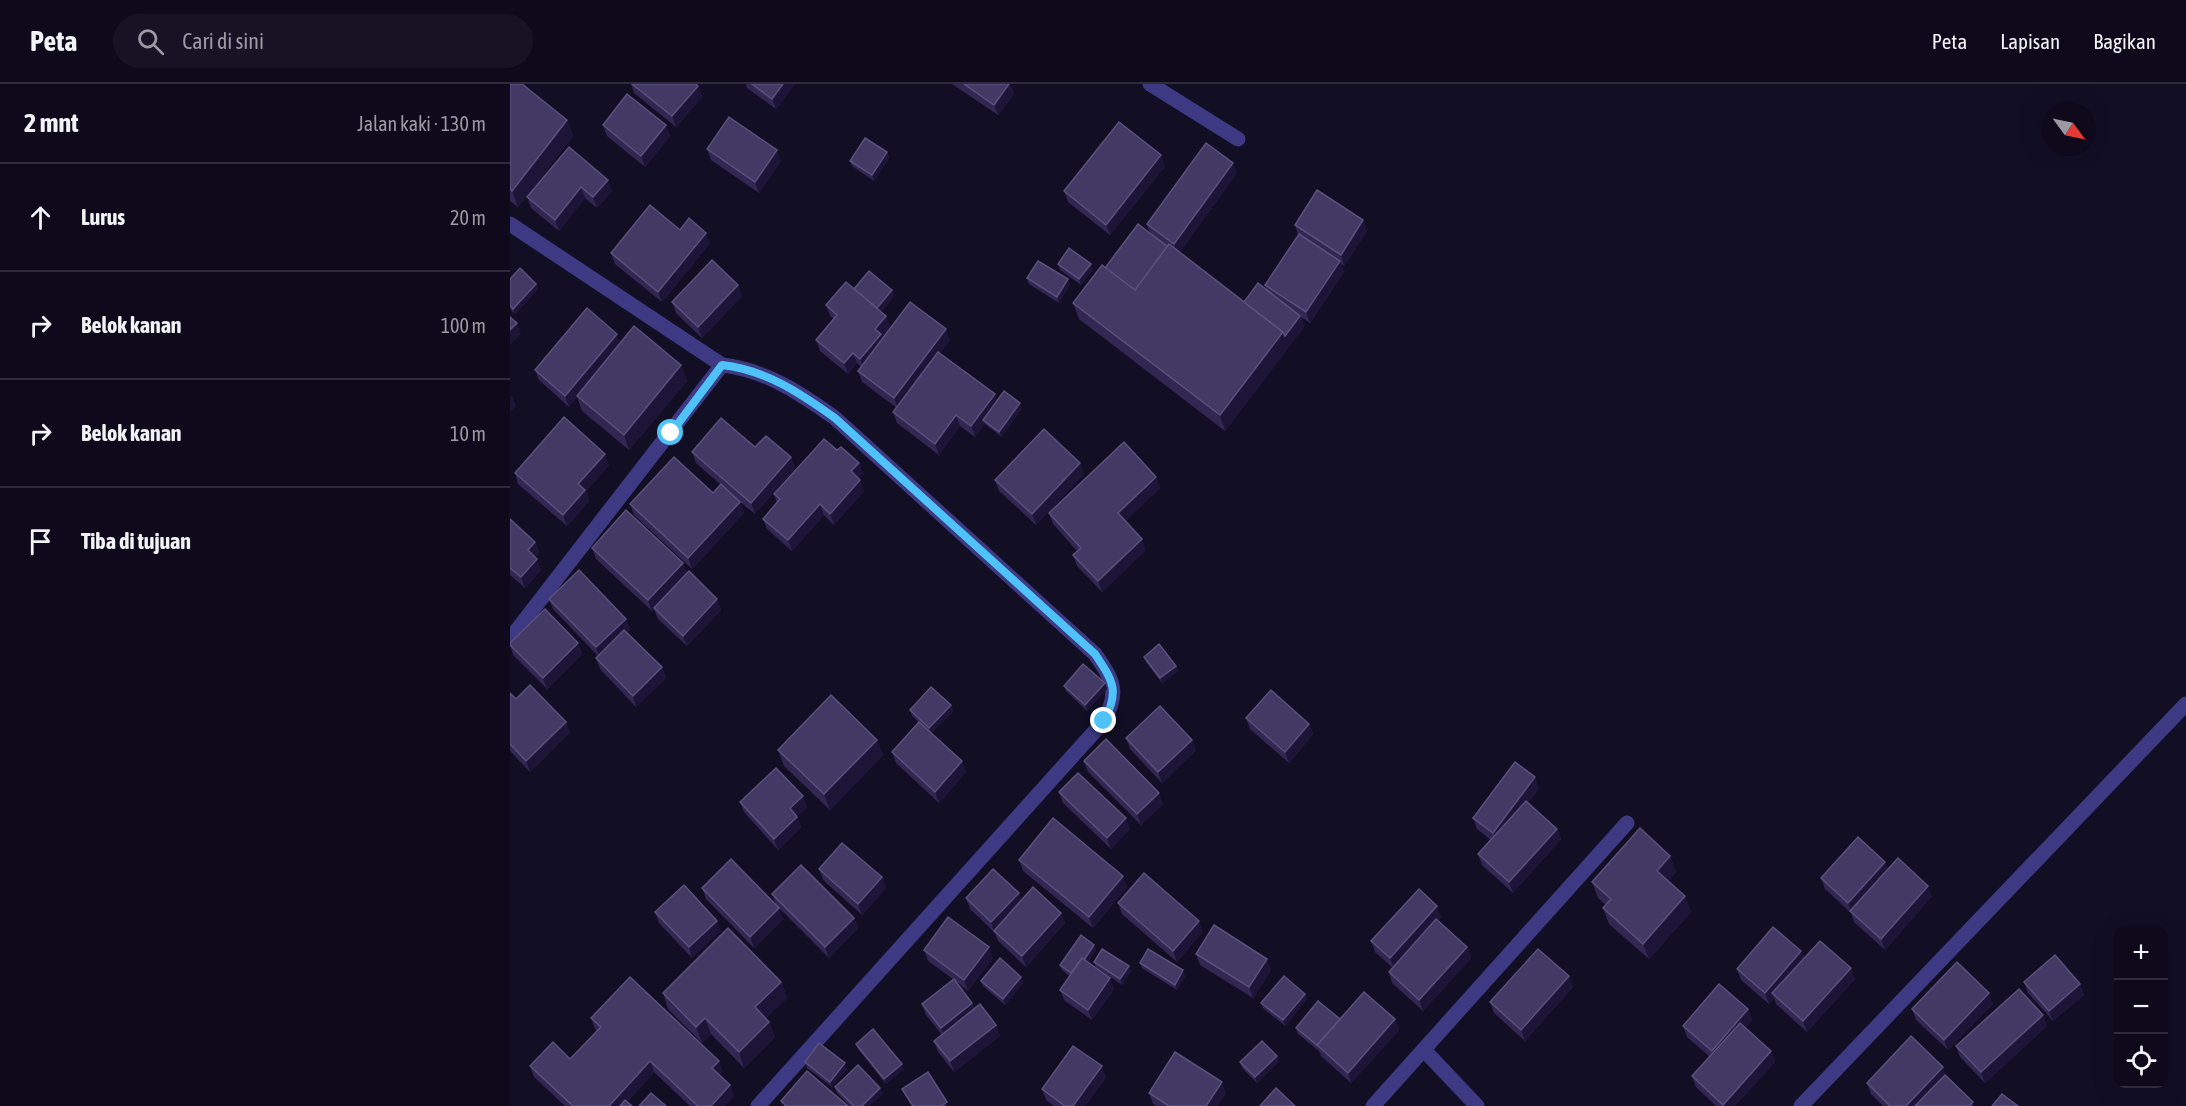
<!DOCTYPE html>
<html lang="id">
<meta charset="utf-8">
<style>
body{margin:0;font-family:"Asap Condensed",sans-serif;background:#171324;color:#f1f3f6}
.controls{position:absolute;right:18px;bottom:18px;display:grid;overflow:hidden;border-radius:12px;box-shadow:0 6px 24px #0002}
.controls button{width:54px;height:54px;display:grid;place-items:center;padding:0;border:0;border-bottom:2px solid #2e2b3a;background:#0e0a1b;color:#f1f3f6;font:30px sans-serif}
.compass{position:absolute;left:1532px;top:18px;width:54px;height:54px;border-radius:50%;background:#0e0a1b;box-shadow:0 6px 24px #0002;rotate:123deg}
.stop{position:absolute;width:18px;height:18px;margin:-14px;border:4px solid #4fc3f7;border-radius:50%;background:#fff}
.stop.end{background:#4fc3f7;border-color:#fff;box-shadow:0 2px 6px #0008}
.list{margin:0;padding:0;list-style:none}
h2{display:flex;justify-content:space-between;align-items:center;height:78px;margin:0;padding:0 24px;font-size:26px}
h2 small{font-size:20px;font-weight:400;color:#9b9aa3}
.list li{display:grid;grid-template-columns:39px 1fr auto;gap:18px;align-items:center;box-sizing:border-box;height:108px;padding:0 24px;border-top:2px solid #2e2b3a}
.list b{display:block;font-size:22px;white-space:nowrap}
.list em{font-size:20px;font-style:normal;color:#9b9aa3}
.icon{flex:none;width:33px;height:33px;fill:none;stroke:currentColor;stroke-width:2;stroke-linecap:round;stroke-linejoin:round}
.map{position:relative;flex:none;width:1676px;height:1022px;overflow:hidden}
header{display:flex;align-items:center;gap:36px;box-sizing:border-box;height:84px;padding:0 30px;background:#0e0a1b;border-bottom:2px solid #2e2b3a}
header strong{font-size:28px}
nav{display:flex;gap:33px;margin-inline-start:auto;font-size:21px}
.search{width:420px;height:54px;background:#171324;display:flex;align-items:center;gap:15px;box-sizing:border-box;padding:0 21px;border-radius:33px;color:#9b9aa3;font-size:22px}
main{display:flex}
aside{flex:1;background:#0e0a1b}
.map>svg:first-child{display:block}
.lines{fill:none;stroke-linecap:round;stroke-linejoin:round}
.minor{stroke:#3d3a83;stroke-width:15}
.wall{fill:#312752}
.shaded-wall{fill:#1d1538}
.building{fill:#423965;stroke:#5a517d;stroke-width:1.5}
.route{stroke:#4fc3f7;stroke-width:8}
</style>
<header>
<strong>Peta</strong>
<div class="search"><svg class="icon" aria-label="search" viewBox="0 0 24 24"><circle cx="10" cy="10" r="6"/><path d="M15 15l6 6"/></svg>Cari di sini</div>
<nav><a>Peta</a><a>Lapisan</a><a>Bagikan</a></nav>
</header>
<main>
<aside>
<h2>2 mnt<small>Jalan kaki · 130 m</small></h2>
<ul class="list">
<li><svg class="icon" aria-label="ahead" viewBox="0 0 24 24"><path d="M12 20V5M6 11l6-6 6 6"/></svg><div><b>Lurus</b></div><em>20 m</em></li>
<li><svg class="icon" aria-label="right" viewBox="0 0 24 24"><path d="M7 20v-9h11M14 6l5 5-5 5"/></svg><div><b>Belok kanan</b></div><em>100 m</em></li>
<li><svg class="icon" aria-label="right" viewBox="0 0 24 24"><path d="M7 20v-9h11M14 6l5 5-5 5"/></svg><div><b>Belok kanan</b></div><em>10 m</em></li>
<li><svg class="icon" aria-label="arrive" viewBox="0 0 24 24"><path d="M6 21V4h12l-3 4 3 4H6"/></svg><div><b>Tiba di tujuan</b></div></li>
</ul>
</aside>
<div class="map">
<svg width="1676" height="1022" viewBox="0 0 1676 1022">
<rect width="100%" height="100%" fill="#120e24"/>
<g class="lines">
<g class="minor">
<polyline points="640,0 728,55"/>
<polyline points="0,140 212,281 0,555"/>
<path d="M212,281C256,286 290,309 325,334L585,570C603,596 610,607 594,637L248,1022"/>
<polyline points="914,966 967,1022"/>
<polyline points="863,1022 1117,739"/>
<polyline points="1291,1022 1676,620"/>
</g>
</g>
<g class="wall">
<polygon points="0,0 57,36 63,52 8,123 0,117"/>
<polygon points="121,0 186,0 188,2 192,13 166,43 124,9"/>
<polygon points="236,0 285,0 266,25 237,4"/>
<polygon points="442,0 500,0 504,10 488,31"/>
<polygon points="93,41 156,41 160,52 135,83 97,52"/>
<polygon points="59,63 102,107 87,124 75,114 49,147 21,124 17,113"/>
<polygon points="197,65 271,77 249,109 201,76"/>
<polygon points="377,68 379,74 364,97 342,82 340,77"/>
<polygon points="655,82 600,151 558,118 554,107"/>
<polygon points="727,89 670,168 734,218 757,206 755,201 788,151 785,141 853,136 857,147 834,182 831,180 834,188 800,239 791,233 794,243 715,347 569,235 563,219 595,184 640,149 637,140"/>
<polygon points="170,146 200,159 152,218 105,180 101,169"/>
<polygon points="548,180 581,180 583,185 571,201 550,186"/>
<polygon points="517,194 558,195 560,201 549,219 519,200"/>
<polygon points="0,195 26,200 28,205 5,230 0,225"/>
<polygon points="228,201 232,212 192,254 166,229 162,218"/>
<polygon points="344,205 382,206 384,212 371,228 376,232 380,243 372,253 372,255 440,256 430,269 487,316 512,324 492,353 475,340 465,353 450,342 429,371 387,339 383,328 387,324 352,298 348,287 351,283 347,279 338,290 310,267 306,256 324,235 320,232 316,221"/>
<polygon points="110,259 171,281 177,297 119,366 72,327 67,313 59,323 29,296 25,286"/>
<polygon points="245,363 281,373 285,384 245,430 230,418 234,429 182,485 124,431 120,420 203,409 211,401 186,379 182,368"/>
<polygon points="327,366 349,379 353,390 348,394 354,407 324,441 314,431 282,467 257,445 253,435 267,419 264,410"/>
<polygon points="570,379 574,390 526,441 489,407 485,396"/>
<polygon points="99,381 76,407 79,417 57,442 8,400 5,389"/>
<polygon points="646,393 650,404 615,437 636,466 592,508 567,482 563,471 567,467 543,440 539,429"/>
<polygon points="0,435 25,458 29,468 25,473 31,486 15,504 0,491"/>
<polygon points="82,464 173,479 177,489 207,515 211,526 177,562 148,535 144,525 142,527 86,475"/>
<polygon points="39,515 116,535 120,546 117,548 152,583 156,594 126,623 90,585 86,574 88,572 43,525"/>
<polygon points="0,559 68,559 72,570 37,605 3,571"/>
<polygon points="634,573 666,582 668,587 652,599 636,578"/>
<polygon points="595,599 597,605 577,627 556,607 554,602"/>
<polygon points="0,609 6,615 56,638 60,648 20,688 0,667"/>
<polygon points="441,621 443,627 421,649 402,632 400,626"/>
<polygon points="736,634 799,640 803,650 779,679 740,645"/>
<polygon points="616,654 686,666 652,699 620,665"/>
<polygon points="367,656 373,671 320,726 274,682 268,666"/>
<polygon points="382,668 456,688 429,719 386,679"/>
<polygon points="574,677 653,720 631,741 578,688"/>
<polygon points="1029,704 1018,719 1047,745 1051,755 1003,809 972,781 968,770 981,756 967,745 963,734"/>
<polygon points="549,708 616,734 620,745 601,765 553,719"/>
<polygon points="230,718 297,723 287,732 291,743 268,766 234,728"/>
<polygon points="1160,772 1166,788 1158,797 1175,812 1181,828 1139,875 1099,840 1093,824 1096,821 1088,814 1082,798"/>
<polygon points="509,776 617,803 583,844 513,787"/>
<polygon points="309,785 372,793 376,804 352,831 313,796"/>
<polygon points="1378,785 1422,812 1375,866 1344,838 1341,829 1315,805 1311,794"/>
<polygon points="192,804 273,835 244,864 196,815"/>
<polygon points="509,809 511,816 551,829 555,839 516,883 488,857 485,849 460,825 456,814"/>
<polygon points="262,810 344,834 348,844 319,874 266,821"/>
<polygon points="608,819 693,847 667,878 612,830"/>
<polygon points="145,828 211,847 182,874 149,839"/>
<polygon points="931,833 928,837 957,863 961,874 913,927 882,899 879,888 883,884 865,868 861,857"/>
<polygon points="584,861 586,866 578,878 604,905 582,936 554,916 550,906 559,892 552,886 550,881"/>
<polygon points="414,866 483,874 458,907 446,897 462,919 465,925 486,941 490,952 444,988 428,968 424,957 432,951 416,931 412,920 443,895 418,877"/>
<polygon points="1291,867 1294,874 1345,895 1297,948 1266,920 1264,914 1259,920 1231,896 1227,885"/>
<polygon points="686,870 761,886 743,914 690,881"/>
<polygon points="584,878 619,882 621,887 612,901 586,883"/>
<polygon points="630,879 675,892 667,906 632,884"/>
<polygon points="1059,892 1063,903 1015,957 984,929 980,918"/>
<polygon points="471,897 513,899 495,921 473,902"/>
<polygon points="271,898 277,914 256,934 259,938 265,953 234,984 201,950 192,959 158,925 153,909"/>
<polygon points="1514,898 1570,900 1574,911 1543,937 1518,909"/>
<polygon points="795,910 797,915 775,942 753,924 751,919"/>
<polygon points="1483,920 1438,966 1406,936 1402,925"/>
<polygon points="1238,925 1242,936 1235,944 1261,967 1265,978 1225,1022 1206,1022 1186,1003 1182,992 1200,973 1177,953 1173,942"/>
<polygon points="81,934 213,988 209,991 220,1001 224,1012 215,1022 180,1022 144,988 117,1018 122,1022 55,1022 24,993 20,982 60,975 87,947 85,945"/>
<polygon points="830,935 885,935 889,946 841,999 811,972 809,967 788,950 786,944"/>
<polygon points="1537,942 1475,999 1450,973 1446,962"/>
<polygon points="346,960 394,985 376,1000 348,965"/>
<polygon points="767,972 769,977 747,999 732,984 730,978"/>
<polygon points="295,978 337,985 322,1003 297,984"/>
<polygon points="1437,992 1464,1022 1373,1022 1361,1010 1357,999"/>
<polygon points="596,993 575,1022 544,1022 536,1016 532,1005"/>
<polygon points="325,1003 373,1009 359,1022 340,1022 327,1009"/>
<polygon points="392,1005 439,1022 402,1022 394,1010"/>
<polygon points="639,1009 716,1009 707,1022 646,1022 643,1020"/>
</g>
<g class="shaded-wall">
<polygon points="273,0 285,0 266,25 262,15"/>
<polygon points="494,0 500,0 504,10 488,31 484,21"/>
<polygon points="188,2 192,13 166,43 162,32"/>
<polygon points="57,36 63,52 8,123 2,107"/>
<polygon points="156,41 160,52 135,83 131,72"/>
<polygon points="267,66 271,77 249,109 245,98"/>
<polygon points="377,68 379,74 364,97 362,91"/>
<polygon points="651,71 655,82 600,151 596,141"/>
<polygon points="723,79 727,89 668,171 664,160"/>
<polygon points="98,96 102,107 87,124 83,113"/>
<polygon points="71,103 75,114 49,147 45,136"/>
<polygon points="853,136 857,147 834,182 831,171"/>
<polygon points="196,149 200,159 152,218 148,208"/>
<polygon points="830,177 834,188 800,239 796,228"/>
<polygon points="581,180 583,185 571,201 569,195"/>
<polygon points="558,195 560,201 549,219 547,213"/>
<polygon points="26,200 28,205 5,230 3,225"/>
<polygon points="228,201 232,212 192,254 188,243"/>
<polygon points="382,206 384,212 367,232 365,226"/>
<polygon points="376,232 380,243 372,253 375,261 354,285 350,275 365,245"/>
<polygon points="790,232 794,243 715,347 710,331 773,248"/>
<polygon points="7,239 11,250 0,261 0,246"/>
<polygon points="436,245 440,256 388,325 384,314"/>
<polygon points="107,250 111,261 59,323 55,312"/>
<polygon points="343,269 347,279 338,290 334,279"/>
<polygon points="171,281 177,297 119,366 114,351"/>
<polygon points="485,310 489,321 473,336 475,340 465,353 461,342"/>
<polygon points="2,311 6,322 0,328 0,313"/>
<polygon points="510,319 512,324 492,353 489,348"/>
<polygon points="446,331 450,342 429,371 425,360"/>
<polygon points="95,370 99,381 76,407 79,417 57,442 53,431 68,400"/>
<polygon points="281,373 285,384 245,430 241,419"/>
<polygon points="349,379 353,390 344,398 341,387"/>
<polygon points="570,379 574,390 526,441 522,430"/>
<polygon points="646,393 650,404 612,440 608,429"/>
<polygon points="350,396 354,407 324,441 320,430"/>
<polygon points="230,418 234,429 182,485 178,474"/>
<polygon points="310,420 314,431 282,467 278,456"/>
<polygon points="632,455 636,466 592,508 588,497"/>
<polygon points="25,458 29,468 22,477 18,466"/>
<polygon points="27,475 31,486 15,504 11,493"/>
<polygon points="173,479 177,490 142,527 138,516"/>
<polygon points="207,515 211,526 177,562 173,552"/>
<polygon points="116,535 120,546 90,574 86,563"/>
<polygon points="68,559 72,570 37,605 33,594"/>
<polygon points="666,582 668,587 652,599 650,594"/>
<polygon points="152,583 156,594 126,623 123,612"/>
<polygon points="595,599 597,605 577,627 575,621"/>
<polygon points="441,621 443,627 421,649 419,644"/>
<polygon points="56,638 60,648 20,688 16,677"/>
<polygon points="799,640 803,650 779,679 775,668"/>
<polygon points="367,656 373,671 320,726 314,710"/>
<polygon points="682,656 686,666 652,699 648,688"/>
<polygon points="452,677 456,688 429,719 425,708"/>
<polygon points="1025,693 1029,704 987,760 983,749"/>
<polygon points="649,709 653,720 631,741 627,730"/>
<polygon points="293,712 297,723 284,735 280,724"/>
<polygon points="287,733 291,743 268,766 264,755"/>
<polygon points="616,734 620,745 601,765 597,754"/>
<polygon points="1047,745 1051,755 1003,809 999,798"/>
<polygon points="1160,772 1166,788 1153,803 1147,787"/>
<polygon points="1375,778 1379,789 1341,828 1338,819"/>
<polygon points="613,792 617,803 583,844 579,833"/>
<polygon points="372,793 376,804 352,831 348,820"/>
<polygon points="1418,802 1422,812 1375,866 1371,855"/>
<polygon points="509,809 512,820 484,847 481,838"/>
<polygon points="1175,812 1181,828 1139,875 1133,860"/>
<polygon points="927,822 931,833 884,885 880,874"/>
<polygon points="269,824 273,835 244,864 240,853"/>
<polygon points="551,829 555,839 516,883 512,872"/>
<polygon points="344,834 348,844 319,874 315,863"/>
<polygon points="207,837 211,847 182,874 179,863"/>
<polygon points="689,837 693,847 667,878 663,867"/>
<polygon points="584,861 586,866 565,896 563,890"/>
<polygon points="479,863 483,874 458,907 454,896"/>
<polygon points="957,863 961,874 913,927 909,916"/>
<polygon points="1291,867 1295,878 1262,909 1264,914 1259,920 1255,909"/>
<polygon points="757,875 761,886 743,914 739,903"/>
<polygon points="619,882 621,887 612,901 610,895"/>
<polygon points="1341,884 1345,895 1297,948 1293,937"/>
<polygon points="673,886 675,892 667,906 665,901"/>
<polygon points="1059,892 1063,903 1015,957 1011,946"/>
<polygon points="511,893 513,899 495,921 493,915"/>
<polygon points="600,894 604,905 582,936 578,926"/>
<polygon points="271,898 277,914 251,939 245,923"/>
<polygon points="1570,900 1574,911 1543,937 1539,927"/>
<polygon points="1479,909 1483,920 1438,966 1434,956"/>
<polygon points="795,910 797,915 775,942 773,936"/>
<polygon points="462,919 466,930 435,955 431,944"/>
<polygon points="1238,925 1242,936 1206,978 1202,967"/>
<polygon points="1533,931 1537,942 1475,999 1471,988"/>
<polygon points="195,934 201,950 192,959 186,943"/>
<polygon points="885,935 889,946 841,999 838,989"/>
<polygon points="259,938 265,953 234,984 229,968"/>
<polygon points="486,941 490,952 444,988 440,977"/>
<polygon points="1261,967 1265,978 1225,1022 1213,1022 1213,1021"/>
<polygon points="767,972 769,977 747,999 745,993"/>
<polygon points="140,977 144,988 113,1022 99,1022"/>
<polygon points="209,977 213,988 206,995 202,984"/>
<polygon points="335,979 337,985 322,1003 320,998"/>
<polygon points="392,980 394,985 376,1000 374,995"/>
<polygon points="592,982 596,993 575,1022 563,1022"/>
<polygon points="1433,983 1437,994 1410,1022 1396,1022"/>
<polygon points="712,998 716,1009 707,1022 696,1022"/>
<polygon points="220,1001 224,1012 215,1022 201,1022"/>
<polygon points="370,1004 373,1009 359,1022 352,1022"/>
</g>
<g class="building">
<polygon points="0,0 12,0 57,36 2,107 0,105"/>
<polygon points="122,0 186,0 188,2 162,32"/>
<polygon points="242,0 273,0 262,15"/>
<polygon points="454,0 499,0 484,21"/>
<polygon points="117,10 156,41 131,72 93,41"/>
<polygon points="219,33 267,66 245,98 197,65"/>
<polygon points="609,38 651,71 596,141 554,107"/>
<polygon points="355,54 377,68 362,91 340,77"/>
<polygon points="696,59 723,79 664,160 637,140"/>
<polygon points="59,63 98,96 83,113 71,103 45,136 17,113"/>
<polygon points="807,106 853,136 831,171 785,141"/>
<polygon points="140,121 170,146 179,134 196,149 148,208 101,169"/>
<polygon points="628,140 658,163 625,206 595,184"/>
<polygon points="789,150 830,177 796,228 755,201"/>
<polygon points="659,160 773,248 710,331 563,219 592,181 625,206"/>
<polygon points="559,164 581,180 569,195 548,180"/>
<polygon points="202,176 228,201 188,243 162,218"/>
<polygon points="528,177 558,195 547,213 517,194"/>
<polygon points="10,184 26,200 3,225 0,221 0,195"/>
<polygon points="359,187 382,206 367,224 344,205"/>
<polygon points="336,198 376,232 365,245 371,250 350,275 343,269 334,279 306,256 327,231 316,221"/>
<polygon points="748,199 790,232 775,252 773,248 734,218"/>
<polygon points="400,218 436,245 384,314 348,287"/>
<polygon points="77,224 107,250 55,312 25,286"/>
<polygon points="0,233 7,239 0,246"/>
<polygon points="124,242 171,281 114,351 67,312"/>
<polygon points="428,268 485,310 461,342 446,331 425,360 383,328"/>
<polygon points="494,307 510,319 489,348 473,336"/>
<polygon points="54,333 95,370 68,400 75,406 53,431 5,389"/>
<polygon points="211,334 245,363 256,352 281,373 241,419 182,368"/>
<polygon points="534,345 570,379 522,430 485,396"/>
<polygon points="314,355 327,366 331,363 349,379 341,387 350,396 320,430 310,420 278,456 253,435 270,415 264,410"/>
<polygon points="614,358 646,393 608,429 632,455 588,497 563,471 571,464 539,429"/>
<polygon points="164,373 203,409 211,400 230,418 178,474 120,420"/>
<polygon points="116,426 173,479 138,516 82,464"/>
<polygon points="0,435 25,458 18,466 27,475 11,493 0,484"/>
<polygon points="69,486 116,535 86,563 39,515"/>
<polygon points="179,487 207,515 173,552 144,524"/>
<polygon points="35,525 68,559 33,594 0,561 0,559"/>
<polygon points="114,546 152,583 123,612 86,574"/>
<polygon points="649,560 666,582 650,594 634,573"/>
<polygon points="573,580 595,599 575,621 554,602"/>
<polygon points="20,601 56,638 16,677 0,660 0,609 6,615"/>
<polygon points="421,603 441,621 419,644 400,626"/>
<polygon points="761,606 799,640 775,668 736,634"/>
<polygon points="321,611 367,656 314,710 268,666"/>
<polygon points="650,622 682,656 648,688 616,654"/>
<polygon points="409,638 452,677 425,708 382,668"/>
<polygon points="596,655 649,709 627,730 574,677"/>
<polygon points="1005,678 1025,693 983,749 963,734"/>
<polygon points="266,684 293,712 280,724 287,733 264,755 230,718"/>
<polygon points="568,689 616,734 597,754 549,708"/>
<polygon points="1016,717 1047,745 999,798 968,770"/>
<polygon points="543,734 613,792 579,833 509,776"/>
<polygon points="1130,744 1160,772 1147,787 1175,812 1133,860 1093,824 1101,815 1082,798"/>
<polygon points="1348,753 1375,778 1338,819 1311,794"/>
<polygon points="332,759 372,793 348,820 309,785"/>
<polygon points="1388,774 1418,802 1371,855 1340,827"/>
<polygon points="221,775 269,824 240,853 192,804"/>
<polygon points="291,781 344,834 315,863 262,810"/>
<polygon points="483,785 509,809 481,838 456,814"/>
<polygon points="634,789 689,837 663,867 608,819"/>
<polygon points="174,801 207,837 179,863 145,828"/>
<polygon points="523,803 551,829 512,872 484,847"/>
<polygon points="909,805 927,822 880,874 861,857"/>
<polygon points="438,833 479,863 454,896 414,866"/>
<polygon points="926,835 957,863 909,916 879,888"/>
<polygon points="704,841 757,875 739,903 686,870"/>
<polygon points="1263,843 1291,867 1255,909 1227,885"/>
<polygon points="218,844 271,898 245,923 259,938 229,968 195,934 186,943 153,909"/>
<polygon points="571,851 584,861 574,876 572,874 561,889 550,881"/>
<polygon points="1310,857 1341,884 1293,937 1262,909"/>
<polygon points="592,865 619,882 610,895 584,878"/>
<polygon points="638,865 673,886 665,901 630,879"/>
<polygon points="1028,865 1059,892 1011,946 980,918"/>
<polygon points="1545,871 1570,900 1539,927 1514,898"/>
<polygon points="490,874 511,893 493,915 471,897"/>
<polygon points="572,874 600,894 578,926 550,906"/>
<polygon points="1447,878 1479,909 1434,956 1402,925"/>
<polygon points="774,892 795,910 773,936 751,919"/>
<polygon points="120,893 209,977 202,984 220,1001 201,1022 188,1022 140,977 99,1022 63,1022 20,982 43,958 60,975 91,943 81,934"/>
<polygon points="444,895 462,919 431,944 412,920"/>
<polygon points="1209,900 1238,925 1202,967 1173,942"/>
<polygon points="1509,905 1533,931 1471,988 1446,962"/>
<polygon points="854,908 885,935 838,989 807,961"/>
<polygon points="808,917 830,935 807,961 808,962 786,944"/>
<polygon points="470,920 486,941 440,977 424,957"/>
<polygon points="1230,939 1261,967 1213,1021 1182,992"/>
<polygon points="363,945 392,980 374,995 346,960"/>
<polygon points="1401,952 1433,983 1396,1022 1380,1022 1357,999"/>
<polygon points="752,957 767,972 745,993 730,978"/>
<polygon points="309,959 335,979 320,998 295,978"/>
<polygon points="563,962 592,982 563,1022 555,1022 532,1005"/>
<polygon points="665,968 712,998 696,1022 659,1022 639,1009"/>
<polygon points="348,981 370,1004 352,1022 344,1022 325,1003"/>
<polygon points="297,987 338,1022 276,1022 271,1017"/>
<polygon points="418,988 437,1018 431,1022 403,1022 392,1005"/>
<polygon points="1435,991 1463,1018 1459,1022 1405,1022"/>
<polygon points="766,1004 785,1022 750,1022"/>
<polygon points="141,1009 156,1022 129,1022"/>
<polygon points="1492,1010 1508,1022 1482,1022"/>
<polygon points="115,1016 122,1022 110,1022"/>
</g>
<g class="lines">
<path class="route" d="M161,349L212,281C256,286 290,309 325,334L585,570C603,597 610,607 594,637"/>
</g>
</svg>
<div class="controls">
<button>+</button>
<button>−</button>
<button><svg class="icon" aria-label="locate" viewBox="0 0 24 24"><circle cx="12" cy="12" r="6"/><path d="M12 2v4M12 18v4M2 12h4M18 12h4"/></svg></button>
</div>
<svg class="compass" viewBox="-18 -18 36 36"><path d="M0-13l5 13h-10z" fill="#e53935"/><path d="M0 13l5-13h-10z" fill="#9b9aa3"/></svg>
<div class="stop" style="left:161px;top:349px"></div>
<div class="stop end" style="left:594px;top:637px"></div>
</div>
</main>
